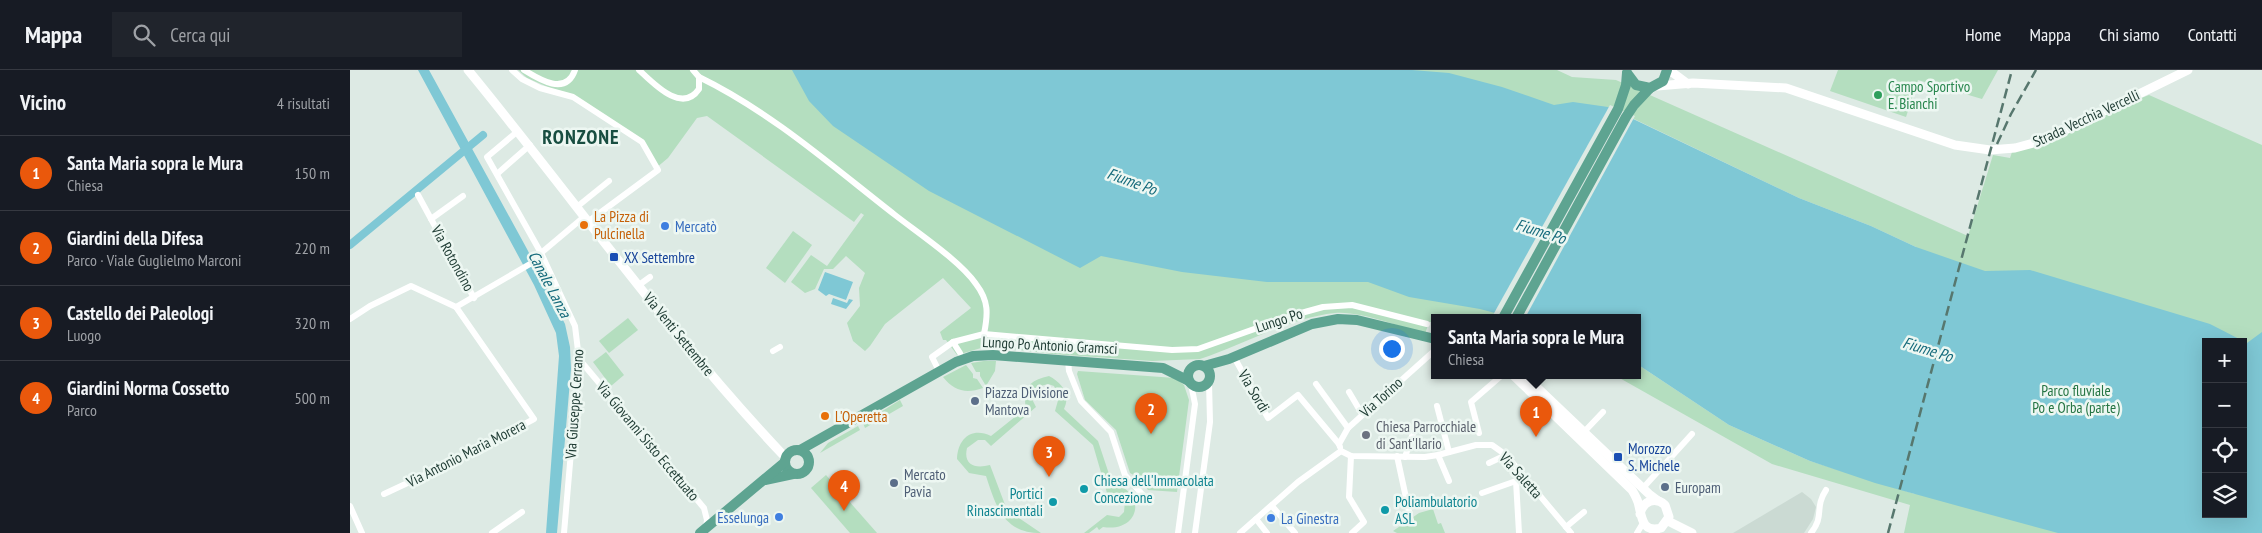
<!DOCTYPE html>
<html lang="it">
<meta charset="utf-8">
<style>
body{margin:0;font-family:"PT Sans Narrow",sans-serif;background:#20242c;color:#f1f3f6}
.controls{position:absolute;right:15px;bottom:15px;display:grid;overflow:hidden;border-radius:0px;box-shadow:0 5px 20px #0002}
.controls button{width:45px;height:45px;display:grid;place-items:center;padding:0;border:0;border-bottom:1px solid #363941;background:#171b24;color:#f1f3f6;font:25px sans-serif}
.you{position:absolute;left:1041px;top:278px;width:18px;height:18px;margin:-12px;border:4px solid #fff;border-radius:50%;background:#1a73e8;box-shadow:0 0 0 8px #1a73e833}
.badge{display:grid;place-items:center;width:32px;height:32px;border-radius:50%;background:#ea580c;color:#fff;font-size:16px;font-weight:700}
.pin{position:absolute;translate:-50% -41px;filter:drop-shadow(0 1px 2px #0008)}
.pin::after{content:'';position:absolute;top:26px;width:18px;height:15px;background:inherit;clip-path:polygon(0 0,100% 0,50% 100%)}
.popup{position:absolute;left:1081px;top:244px;width:210px;height:65px;box-sizing:border-box;display:grid;place-content:center;border-radius:0px;background:#171b24;filter:drop-shadow(0 1px 4px #0005);font-size:16px;white-space:nowrap;color:#9ea1a6}
.popup b{font-size:19px;color:#f1f3f6}
.popup::after{content:'';position:absolute;left:50%;top:100%;margin-left:-10px;border:10px solid transparent;border-top-color:#171b24}
.list{margin:0;padding:0;list-style:none}
h2{display:flex;justify-content:space-between;align-items:center;height:65px;margin:0;padding:0 20px;font-size:21px}
h2 small{font-size:16px;font-weight:400;color:#9ea1a6}
.list li{display:grid;grid-template-columns:32px 1fr auto;gap:15px;align-items:center;box-sizing:border-box;height:75px;padding:0 20px;border-top:1px solid #363941}
.list b{display:block;font-size:19px;white-space:nowrap}
.list p{margin:0;font-size:16px;white-space:nowrap;color:#9ea1a6}
.list em{font-size:16px;font-style:normal;color:#9ea1a6}
.icon{flex:none;width:28px;height:28px;fill:none;stroke:currentColor;stroke-width:2;stroke-linecap:round;stroke-linejoin:round}
.map{position:relative;flex:none;width:1912px;height:463px;overflow:hidden}
header{display:flex;align-items:center;gap:30px;box-sizing:border-box;height:70px;padding:0 25px;background:#171b24;border-bottom:1px solid #363941}
header strong{font-size:24px}
nav{display:flex;gap:28px;margin-inline-start:auto;font-size:18px}
.search{width:350px;height:45px;background:#20242c;display:flex;align-items:center;gap:12px;box-sizing:border-box;padding:0 18px;border-radius:0px;color:#9ea1a6;font-size:19px}
main{display:flex}
aside{flex:1;background:#171b24}
.map>svg:first-child{display:block}
.built{fill:#cbdad3}
.green{fill:#b4debf;fill-rule:evenodd}
.water{fill:#7fc8d5;fill-rule:evenodd}
.pier{fill:#ddeae4}
.lines{fill:none;stroke-linecap:round;stroke-linejoin:round}
.canal{stroke:#7fc8d5;stroke-width:8}
.street{stroke:#fff;stroke-width:6}
.secondary{stroke:#fff;stroke-width:9}
.primary{stroke:#5ea491;stroke-width:10}
.rail{stroke:#57776e;stroke-width:2.5;stroke-dasharray:10 5;stroke-linecap:butt}
.leisure-dot{fill:#2e9e5b;stroke:#edf7f2;stroke-width:2}
.food-dot{fill:#e8710a;stroke:#edf7f2;stroke-width:2}
.shop-dot{fill:#3f7fe0;stroke:#edf7f2;stroke-width:2}
.transit-dot{fill:#1a4fb4;stroke:#edf7f2;stroke-width:2}
.service-dot{fill:#5c6f8a;stroke:#edf7f2;stroke-width:2}
.worship-dot{fill:#6b7280;stroke:#edf7f2;stroke-width:2}
.culture-dot{fill:#0f9aa8;stroke:#edf7f2;stroke-width:2}
.labels{text-anchor:middle;dominant-baseline:central;stroke-width:5;stroke-linejoin:round;paint-order:stroke}
.leisure-label{font-size:15px;fill:#27864d;stroke:#edf7f2;text-anchor:start}
.street-label{font-size:15px;fill:#1e3b33;stroke:#edf7f2}
.food-label{font-size:15px;fill:#c56008;stroke:#edf7f2;text-anchor:start}
.shop-label{font-size:15px;fill:#366cbe;stroke:#edf7f2;text-anchor:start}
.transit-label{font-size:15px;fill:#164399;stroke:#edf7f2;text-anchor:start}
.park-label{font-size:15px;fill:#257543;stroke:#edf7f2}
.service-label{font-size:15px;fill:#4e5e75;stroke:#edf7f2;text-anchor:start}
.worship-label{font-size:15px;fill:#5b616d;stroke:#edf7f2;text-anchor:start}
.culture-label{font-size:15px;fill:#0d838f;stroke:#edf7f2;text-anchor:start}
.water-label{font-size:16px;font-style:italic;fill:#146a7b;stroke:#edf7f2}
.district-label{font-size:20px;font-weight:bold;letter-spacing:1px;fill:#184e41;stroke:#edf7f2}
</style>
<header>
<strong>Mappa</strong>
<div class="search"><svg class="icon" aria-label="search" viewBox="0 0 24 24"><circle cx="10" cy="10" r="6"/><path d="M15 15l6 6"/></svg>Cerca qui</div>
<nav><a>Home</a><a>Mappa</a><a>Chi siamo</a><a>Contatti</a></nav>
</header>
<main>
<aside>
<h2>Vicino<small>4 risultati</small></h2>
<ul class="list">
<li><span class="badge">1</span><div><b>Santa Maria sopra le Mura</b><p>Chiesa</p></div><em>150 m</em></li>
<li><span class="badge">2</span><div><b>Giardini della Difesa</b><p>Parco · Viale Guglielmo Marconi</p></div><em>220 m</em></li>
<li><span class="badge">3</span><div><b>Castello dei Paleologi</b><p>Luogo</p></div><em>320 m</em></li>
<li><span class="badge">4</span><div><b>Giardini Norma Cossetto</b><p>Parco</p></div><em>500 m</em></li>
</ul>
</aside>
<div class="map">
<svg width="1912" height="463" viewBox="0 0 1912 463">
<rect width="100%" height="100%" fill="#ddeae4"/>
<polygon class="built" points="1452,422 1461,429 1466,437 1463,449 1454,463 1383,463"/>
<g class="green">
<path d="M168,0H1207L1222,7L1266,10L1618,166L1643,85L1660,88L1663,79L1799,25L1912,75V463H1554L1560,435L1422,394L1266,306H1287V294L1379,355L1460,391L1565,424L1566,177L1521,156L1449,128L1259,37L1164,248H1085V252H1079L1075,264C1049,257 1012,241 985,243C938,248 894,275 850,289L802,291L703,284L638,276L607,285L596,270H593L590,262L621,238L593,208L535,254L520,276L515,281L503,271L497,253L510,236L509,218L515,203L496,186L483,199H474L465,219L455,223L441,212L461,185L477,196L514,145L511,143L504,152L357,46L347,48L318,88L306,98L294,72L228,30L177,8ZM1856,272H1893V444H1856Z"/>
<polygon points="1488,0 1648,0 1632,29 1568,10 1556,47 1480,21"/>
<polygon points="443,161 462,175 435,213 416,198"/>
<polygon points="278,248 288,260 259,283 249,271"/>
<polygon points="256,282 274,305 261,316 243,292"/>
<polygon points="634,291 646,291 645,301 636,316 630,306 630,302 626,302 621,293"/>
<path d="M616,295L623,304V308L627,309L633,318C616,324 604,321 593,307Z"/>
<polygon points="728,301 825,308 834,315 839,330 827,422 798,420 789,408 780,403 766,360 735,330 727,304"/>
<path d="M699,306C712,313 721,324 714,339L748,371L762,413C798,422 790,463 753,457L749,460L747,457L739,463H734L757,445L769,447L774,442L775,431L767,424L757,423L743,375L705,341L709,327L704,316L698,314L687,317L681,327L686,337L641,376L635,370H628L617,378C613,395 625,399 640,395L657,440L691,463C653,463 646,436 636,406L619,403L607,389C608,368 622,357 641,366L676,338C672,319 679,310 699,306Z"/>
<polygon points="550,330 553,336 515,358 513,353"/>
<polygon points="508,356 510,360 470,383 478,373"/>
<polygon points="476,405 527,463 500,463 461,418"/>
<polygon points="1083,439 1088,454 1091,453 1095,463 1047,463 1043,461 1069,443"/>
</g>
<g class="water">
<polygon points="68,0 79,0 177,179 215,254 220,277 221,299 207,463 196,463 209,286 206,263 184,215"/>
<path d="M442,0H1062L1099,3L1152,17L1204,35L1223,32L1258,37L1449,128L1521,156L1566,177L1635,201L1680,200L1860,254L1897,273L1912,262V463H1708L1612,437L1525,413L1460,391L1379,355L1287,294V248H1164L1130,239L1059,227L1018,212H917L832,202L751,186L730,198L579,121L483,56L459,31ZM1856,272H1893V444H1856Z"/>
<polygon points="475,202 503,212 496,230 479,224 476,226 468,220"/>
<polygon points="483,228 497,233 499,229 503,230 496,239 481,234"/>
</g>
<polygon class="pier" points="1260,35 1285,46 1175,248 1155,248 1143,245"/>
<g class="lines">
<polyline class="canal" points="0,175 133,65"/>
<g class="street">
<polyline points="162,0 172,9 190,18 223,27 292,72 308,100 239,151"/>
<path d="M174,0C190,10 216,26 225,0"/>
<path d="M289,0C304,14 332,44 349,19V7L343,0"/>
<path d="M349,7C421,42 482,96 545,145C568,163 610,191 626,214C639,231 638,244 634,264"/>
<polyline points="168,61 137,87 191,183 225,256 229,289 214,463"/>
<polyline points="147,104 180,75"/>
<polyline points="68,125 124,228"/>
<polyline points="228,136 259,111"/>
<polyline points="81,149 113,126"/>
<polyline points="191,183 235,146"/>
<polyline points="289,215 300,207"/>
<polyline points="0,249 20,236 61,216 106,237 192,187"/>
<polyline points="603,272 610,283"/>
<polyline points="423,281 430,277"/>
<polyline points="884,287 918,348 948,325 989,374"/>
<polyline points="229,289 354,438 357,450 356,457"/>
<polyline points="718,291 719,301 731,331 761,362 775,405 799,432"/>
<polyline points="589,301 582,287 603,272 634,264 822,280 848,279 944,245 973,237 1002,235 1077,254"/>
<polyline points="966,314 998,358"/>
<polyline points="999,322 1012,344"/>
<polyline points="1087,336 1099,382"/>
<polyline points="1234,362 1253,342"/>
<polyline points="1129,363 1121,332 1151,306"/>
<polyline points="990,377 989,374 998,358 1084,281"/>
<polyline points="991,381 1001,386 1075,387 1088,385 1126,375 1142,375 1156,385 1221,463"/>
<polyline points="1088,385 1099,411"/>
<polyline points="1001,386 999,427 1014,452 1002,463"/>
<polyline points="1047,386 1061,451"/>
<polyline points="1055,387 1063,363"/>
<polyline points="1139,393 1156,385"/>
<polyline points="1293,418 1342,364"/>
<polyline points="1132,423 1166,411"/>
<polyline points="34,424 111,388 184,349 106,237"/>
<polyline points="0,436 12,463"/>
<polyline points="922,436 945,463"/>
<polyline points="906,449 917,463"/>
<polyline points="1216,457 1234,442"/>
<polyline points="142,463 172,442"/>
<polyline points="828,463 845,334 841,314"/>
<polyline points="845,463 860,352 859,312"/>
<polyline points="890,463 948,412 991,381"/>
<polyline points="1169,463 1166,411 1174,408"/>
<polyline points="1287,463 1293,453"/>
<path d="M1461,463C1475,446 1464,438 1476,420"/>
</g>
<g class="secondary">
<path d="M118,0C224,129 321,267 436,388"/>
<polyline points="1319,0 1338,14"/>
<polyline points="1307,16 1343,13 1436,18 1605,75 1640,80 1665,78 1695,70 1838,0"/>
<path d="M1164,306L1282,420C1285,425 1288,430 1289,436C1292,449 1293,463 1311,458L1319,447L1315,435C1305,426 1293,431 1290,444"/>
<polyline points="1175,306 1299,424 1307,430"/>
<polyline points="1318,451 1342,463"/>
</g>
<g class="primary">
<polyline points="1277,3 1286,15 1300,18 1313,11 1317,0"/>
<polyline points="1153,248 1268,39 1276,15 1277,3"/>
<polyline points="1166,248 1276,47 1284,35 1300,18"/>
<circle cx="849" cy="306" r="11"/>
<polyline points="854,296 879,289 962,254 988,249 1007,250 1085,269"/>
<circle cx="447" cy="392" r="12"/>
<polyline points="450,380 606,292 623,286 643,285 813,298 839,311"/>
<polyline points="415,410 443,404"/>
<polyline points="350,463 435,392"/>
</g>
<g class="rail">
<polyline points="1647,74 1661,44 1686,0"/>
<polyline points="1538,463 1662,0"/>
</g>
</g>
<circle class="leisure-dot" cx="1528" cy="25" r="5"/>
<g class="food-dot">
<circle cx="234" cy="155" r="5"/>
<circle cx="475" cy="346" r="5"/>
</g>
<g class="shop-dot">
<circle cx="315" cy="156" r="5"/>
<circle cx="429" cy="447" r="5"/>
<circle cx="921" cy="448" r="5"/>
</g>
<g class="transit-dot">
<rect x="259" y="182" width="10" height="10" rx="2.5"/>
<rect x="1263" y="382" width="10" height="10" rx="2.5"/>
</g>
<g class="service-dot">
<circle cx="625" cy="331" r="5"/>
<circle cx="544" cy="413" r="5"/>
<circle cx="1315" cy="417" r="5"/>
</g>
<circle class="worship-dot" cx="1016" cy="365" r="5"/>
<g class="culture-dot">
<circle cx="734" cy="419" r="5"/>
<circle cx="703" cy="432" r="5"/>
<circle cx="1035" cy="440" r="5"/>
</g>
<g class="labels">
<g class="leisure-label">
<text x="1538" y="16">Campo Sportivo<tspan x="1538" dy="17">E. Bianchi</tspan></text>
</g>
<g class="street-label">
<text transform="translate(1736 48) rotate(-25)">Strada Vecchia Vercelli</text>
<text transform="translate(103 188) rotate(61)">Via Rotondino</text>
<text transform="translate(929 250) rotate(-18)">Lungo Po</text>
<text transform="translate(329 264) rotate(51)">Via Venti Settembre</text>
<text transform="translate(700 275) rotate(3)">Lungo Po Antonio Gramsci</text>
<text transform="translate(904 321) rotate(59)">Via Sordi</text>
<text transform="translate(1031 327) rotate(-42)">Via Torino</text>
<text transform="translate(224 334) rotate(-86)">Via Giuseppe Cerrano</text>
<text transform="translate(298 371) rotate(50)">Via Giovanni Sisto Eccettuato</text>
<text transform="translate(116 383) rotate(-27)">Via Antonio Maria Morera</text>
<text transform="translate(1171 405) rotate(48)">Via Saletta</text>
</g>
<g class="food-label">
<text x="244" y="146">La Pizza di<tspan x="244" dy="17">Pulcinella</tspan></text>
<text x="485" y="346">L'Operetta</text>
</g>
<g class="shop-label">
<text x="325" y="156">Mercatò</text>
<text x="419" y="447" text-anchor="end">Esselunga</text>
<text x="931" y="448">La Ginestra</text>
</g>
<g class="transit-label">
<text x="274" y="187">XX Settembre</text>
<text x="1278" y="378">Morozzo<tspan x="1278" dy="17">S. Michele</tspan></text>
</g>
<g class="park-label">
<text x="1726" y="320">Parco fluviale<tspan x="1726" dy="17">Po e Orba (parte)</tspan></text>
</g>
<g class="service-label">
<text x="635" y="322">Piazza Divisione<tspan x="635" dy="17">Mantova</tspan></text>
<text x="554" y="404">Mercato<tspan x="554" dy="17">Pavia</tspan></text>
<text x="1325" y="417">Europam</text>
</g>
<g class="worship-label">
<text x="1026" y="356">Chiesa Parrocchiale<tspan x="1026" dy="17">di Sant'Ilario</tspan></text>
</g>
<g class="culture-label">
<text x="744" y="410">Chiesa dell'Immacolata<tspan x="744" dy="17">Concezione</tspan></text>
<text x="693" y="423" text-anchor="end">Portici<tspan x="693" dy="17">Rinascimentali</tspan></text>
<text x="1045" y="431">Poliambulatorio<tspan x="1045" dy="17">ASL</tspan></text>
</g>
<g class="water-label">
<text transform="translate(782 111) rotate(20)">Fiume Po</text>
<text transform="translate(1191 161) rotate(17)">Fiume Po</text>
<text transform="translate(200 214) rotate(62)">Canale Lanza</text>
<text transform="translate(1578 279) rotate(17)">Fiume Po</text>
</g>
<g class="district-label">
<text x="231" y="67">RONZONE</text>
</g>
</g>
</svg>
<div class="controls">
<button>+</button>
<button>−</button>
<button><svg class="icon" aria-label="locate" viewBox="0 0 24 24"><circle cx="12" cy="12" r="6"/><path d="M12 2v4M12 18v4M2 12h4M18 12h4"/></svg></button>
<button><svg class="icon" aria-label="layers" viewBox="0 0 24 24"><path d="M12 4l9 5-9 5-9-5zM3 14l9 5 9-5"/></svg></button>
</div>
<div class="you"></div>
<div class="pin badge" style="left:1186px;top:367px">1</div>
<div class="popup"><b>Santa Maria sopra le Mura</b>Chiesa</div>
<div class="pin badge" style="left:801px;top:364px">2</div>
<div class="pin badge" style="left:699px;top:407px">3</div>
<div class="pin badge" style="left:494px;top:441px">4</div>
</div>
</main>
